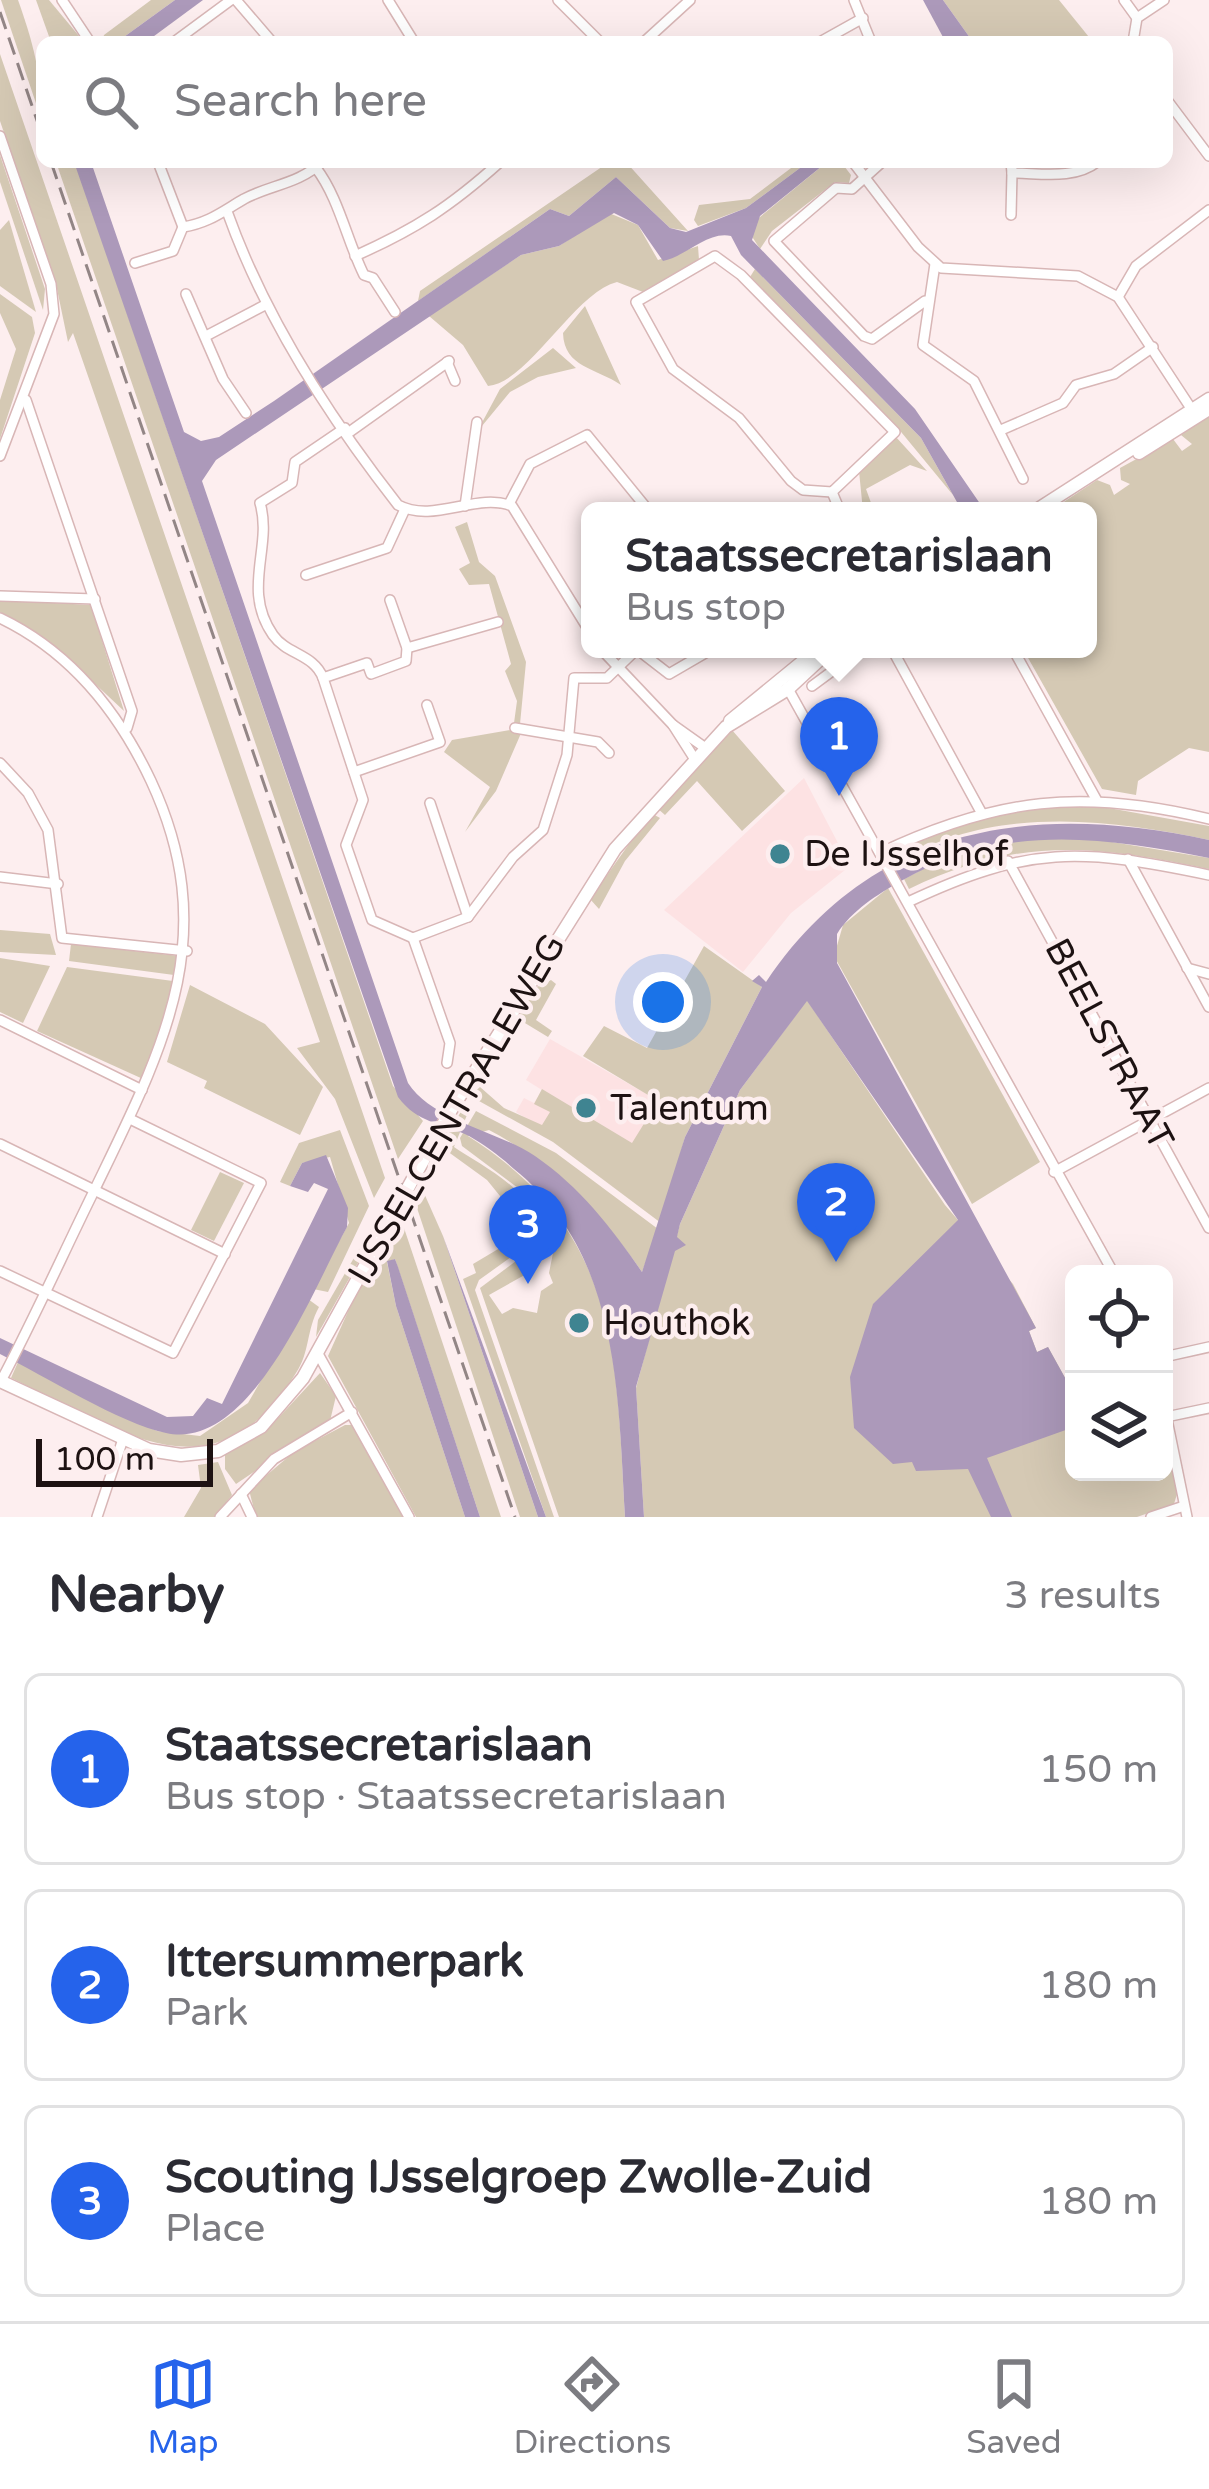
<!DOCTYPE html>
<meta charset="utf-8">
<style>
body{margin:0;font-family:"Varela Round",sans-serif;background:#f7f7f7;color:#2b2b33}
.controls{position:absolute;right:36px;bottom:36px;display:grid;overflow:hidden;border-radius:18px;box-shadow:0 12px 48px #0002}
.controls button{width:108px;height:108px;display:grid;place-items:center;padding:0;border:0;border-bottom:3px solid #e1e1e2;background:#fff;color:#2b2b33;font:60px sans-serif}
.scale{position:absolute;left:36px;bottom:30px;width:177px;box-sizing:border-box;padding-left:12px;border:6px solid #1d1212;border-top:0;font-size:33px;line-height:42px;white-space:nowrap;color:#1d1212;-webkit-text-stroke:9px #fdeeef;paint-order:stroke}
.you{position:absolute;left:663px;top:1002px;width:42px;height:42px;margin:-30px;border:9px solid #fff;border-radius:50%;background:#1a73e8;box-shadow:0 0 0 18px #1a73e833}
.badge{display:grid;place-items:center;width:78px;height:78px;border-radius:50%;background:#2563eb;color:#fff;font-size:39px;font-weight:700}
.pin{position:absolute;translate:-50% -99px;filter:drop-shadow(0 3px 6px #0008)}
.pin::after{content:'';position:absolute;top:63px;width:42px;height:36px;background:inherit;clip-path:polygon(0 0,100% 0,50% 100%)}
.popup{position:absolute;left:581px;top:502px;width:516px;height:156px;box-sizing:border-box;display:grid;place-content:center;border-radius:18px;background:#fff;filter:drop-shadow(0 3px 9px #0005);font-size:39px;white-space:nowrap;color:#7c7c81}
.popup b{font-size:45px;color:#2b2b33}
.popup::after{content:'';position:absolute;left:50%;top:100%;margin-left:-24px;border:24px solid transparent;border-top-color:#fff}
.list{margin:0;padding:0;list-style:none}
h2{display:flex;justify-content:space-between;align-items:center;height:156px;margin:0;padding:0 48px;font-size:51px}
h2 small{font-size:39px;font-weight:400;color:#7c7c81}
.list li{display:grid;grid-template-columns:78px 1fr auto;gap:36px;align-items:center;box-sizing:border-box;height:192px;margin:0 24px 24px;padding:0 24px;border:3px solid #e1e1e2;border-radius:18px}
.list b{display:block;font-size:45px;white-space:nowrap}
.list p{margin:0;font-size:39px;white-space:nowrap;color:#7c7c81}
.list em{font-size:39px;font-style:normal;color:#7c7c81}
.icon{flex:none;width:66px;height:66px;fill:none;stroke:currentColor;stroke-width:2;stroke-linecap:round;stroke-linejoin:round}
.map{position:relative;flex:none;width:1209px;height:1517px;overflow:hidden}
.search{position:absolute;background:#fff;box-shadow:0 12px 48px #0002;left:36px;right:36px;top:36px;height:132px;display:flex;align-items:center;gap:30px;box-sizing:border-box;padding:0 42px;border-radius:18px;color:#7c7c81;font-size:45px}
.sheet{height:804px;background:#fff}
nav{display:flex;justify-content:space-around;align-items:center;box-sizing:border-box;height:168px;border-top:3px solid #e1e1e2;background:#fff;font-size:33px;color:#7c7c81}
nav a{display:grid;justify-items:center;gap:6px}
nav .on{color:#2563eb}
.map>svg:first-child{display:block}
.built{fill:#fde2e3}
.green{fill:#d5c9b4}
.water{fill:#ac99ba}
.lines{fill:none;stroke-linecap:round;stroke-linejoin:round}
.minor-casing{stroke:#d8b6b6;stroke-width:12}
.tertiary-casing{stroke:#d8b6b6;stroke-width:15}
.minor{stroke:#fff;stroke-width:9}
.tertiary{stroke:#fff;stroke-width:12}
.rail{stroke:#938686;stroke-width:3;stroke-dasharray:18 9;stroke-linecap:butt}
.poi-dot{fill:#3f8491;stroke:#fdeeef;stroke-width:4.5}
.labels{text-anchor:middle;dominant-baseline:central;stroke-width:9;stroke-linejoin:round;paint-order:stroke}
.poi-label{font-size:36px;fill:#1d1212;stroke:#fdeeef;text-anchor:start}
.street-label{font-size:36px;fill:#1d1212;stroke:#fdeeef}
</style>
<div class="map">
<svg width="1209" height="1517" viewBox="0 0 1209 1517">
<rect width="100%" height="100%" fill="#fdeeef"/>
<g class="built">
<polygon points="804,778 850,866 791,913 743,972 664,910"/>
<polygon points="550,1039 659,1101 614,1175 516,1112 524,1098 534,1103 542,1090 526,1080"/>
</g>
<g class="green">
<path d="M1,0H18C33,42 42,76 42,121Z"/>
<polygon points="36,0 49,0 84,42 51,42"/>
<polygon points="151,0 175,0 117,42 102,42 104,35"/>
<polygon points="943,0 1059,0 1093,42 973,42"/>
<polygon points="0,54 385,1178 374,1198 335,1099 297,1048 320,1042 73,333 68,342 57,289 0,121"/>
<polygon points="0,155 45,289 43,310 0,182"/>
<polygon points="56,162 75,162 393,1086 423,1121 398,1159"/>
<polygon points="609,162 626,162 688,231 670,228 616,177 569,216 550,209 418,301 420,291"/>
<polygon points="799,162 808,162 746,208 698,226 694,220 699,205 750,199"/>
<polygon points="827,162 841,162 851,175 849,183 835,182 772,231 760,249 751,235 755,221"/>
<path d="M609,213L638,225L658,260L698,246L699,260L643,292L617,282C574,293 528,383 488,386L463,345L429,316L521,255L559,246Z"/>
<polygon points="9,220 36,312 0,286 0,230"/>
<polygon points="755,269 921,438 953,495 897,427 750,277"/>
<polygon points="0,294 32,317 35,333 0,439 0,400 16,349 0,313"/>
<path d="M585,306L621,385C597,368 564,368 563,333Z"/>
<polygon points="553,348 576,368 538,377 510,392 477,432 500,389"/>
<polygon points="1209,413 1209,752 1189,748 1138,781 1136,795 1102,789 1023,649 1088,649 1088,511 1050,511 1097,480 1110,485 1114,495 1130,484 1121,480 1120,468 1173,439 1182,451 1192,444 1181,435"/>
<polygon points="895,436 927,471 910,465 866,489 874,511 863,511 859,471"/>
<polygon points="467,522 479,562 495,576 526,662 520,724 514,723 517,701 505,671 511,664 489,584 469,585 459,569 470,563 455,527"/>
<polygon points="0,600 91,605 124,711 59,650 0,612"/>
<polygon points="516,729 522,731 496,791 465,832 490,787 444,752 452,740"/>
<polygon points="732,730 785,791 742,831 697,781 665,815 657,808"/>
<path d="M1092,805L1209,826V840C1106,818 989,805 895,864L889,852C954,821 1020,806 1092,805Z"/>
<polygon points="651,813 660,818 625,861 599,909 590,899"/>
<path d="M1018,838H1088L1209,858V869C1093,845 1019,836 909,889L904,879L943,859Z"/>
<polygon points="888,888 1040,1162 972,1204 834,956 843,925"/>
<polygon points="0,930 50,934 56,955 0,952"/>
<polygon points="71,944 180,956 174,975 69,961"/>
<polygon points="704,946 762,987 685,1137 661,1223 553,1142 470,1096 480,1087 504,1108 542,1125 550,1112 534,1104 542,1089 632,1143 658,1101 583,1056 604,1026 647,1048"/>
<polygon points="0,958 50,966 23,1023 0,1012"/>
<polygon points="67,967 173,981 172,1002 143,1079 37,1031"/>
<polygon points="551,980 556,984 536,1020 552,1031 548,1037 515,1017 531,990"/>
<polygon points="190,985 265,1024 323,1087 300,1135 204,1088 207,1081 167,1062"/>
<polygon points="807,1000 945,1205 1013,1284 1036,1328 1029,1331 1037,1352 1048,1347 1074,1394 1074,1472 1164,1472 1164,1431 1177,1494 1174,1504 1137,1517 644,1517 636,1388 680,1224 740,1090"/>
<path d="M465,1104L469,1110L454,1147C482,1166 550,1199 535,1240L479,1280L475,1290L554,1517H546L463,1279L476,1273L473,1264L520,1236L522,1223L487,1180L447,1151L431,1176L430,1168Z"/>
<path d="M476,1111L556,1153L658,1229L642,1272C600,1211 555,1165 489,1130L468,1136C620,1233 616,1353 625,1517H559L480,1288L536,1246H545L530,1272L489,1295L502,1314L513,1308L537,1313L541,1291L553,1283L549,1273L557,1233L551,1226L542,1233L548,1223L526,1194L462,1146L460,1138Z"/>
<polygon points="340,1130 369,1206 328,1292 313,1289 349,1223 330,1157 302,1163 290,1186 280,1182 299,1143"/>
<polygon points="220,1172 244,1183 214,1241 191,1230"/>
<polygon points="420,1184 443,1236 538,1517 520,1517 413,1196"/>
<polygon points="388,1199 393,1201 316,1337 318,1320"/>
<polygon points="400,1219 403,1225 501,1517 480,1517 395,1259 387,1262 396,1306 465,1517 416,1517 328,1356 355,1296"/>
<path d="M308,1299L319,1307C306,1331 310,1352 296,1373C214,1506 117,1428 11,1378L18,1362L157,1431L200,1436L248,1403Z"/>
<polygon points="320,1373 336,1396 330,1421 236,1484 225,1469 225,1454 269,1428"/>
<polygon points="345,1425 353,1425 403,1517 256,1517 249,1490 294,1452"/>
<polygon points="218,1462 232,1495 215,1517 184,1517 201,1488 198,1465"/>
</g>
<g class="water">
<polygon points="175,0 203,0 146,42 117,42"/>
<polygon points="923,0 943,0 973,42 944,39"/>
<path d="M74,162H91L184,432L201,441L219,437L274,401L550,209L569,216L616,177L670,228L686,232L746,208L808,162H827L760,216L752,240L915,409L983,508L962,511L921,438L741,255L731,236C707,231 687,256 663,261L638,225L614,213L559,246L521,255L216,460L202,481L408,1083C434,1122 496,1130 535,1156C580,1187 611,1227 642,1272L685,1137L762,987L752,981L759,975L766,982C872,824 1033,802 1209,840V858C1100,836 1001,823 901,881C877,895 852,910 837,934V963L1036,1328L1029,1331L1037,1352L1048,1347L1074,1394V1427L987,1458L1012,1517H991L968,1469L916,1471L912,1462L893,1464L854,1428L850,1377L873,1304L958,1220L807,1001L740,1090L680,1224L677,1237L686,1245L675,1251L636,1387L644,1517H625C618,1391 619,1253 514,1169C501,1157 485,1145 469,1136C441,1122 418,1124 398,1097Z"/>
<path d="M326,1155L348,1208L347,1227C313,1289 251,1452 166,1433C119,1423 45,1376 0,1354V1338L167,1417L193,1416L207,1398L222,1404L328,1189L314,1183L308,1192L290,1186L302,1163Z"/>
<polygon points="443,1236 546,1517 538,1517"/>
<polygon points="395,1259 398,1267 480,1517 465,1517 396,1306 387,1261"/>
</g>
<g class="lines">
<g class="minor-casing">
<g id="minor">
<polyline points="62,0 90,42"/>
<polyline points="236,0 272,42"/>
<polyline points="388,0 414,42"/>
<polyline points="558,0 600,42"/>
<polyline points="854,0 871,42"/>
<polyline points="1124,0 1137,18"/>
<polyline points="174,42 231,0"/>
<polyline points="644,42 690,0"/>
<polyline points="820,42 863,18"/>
<polyline points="1133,42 1137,18 1164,0"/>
<polyline points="1167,100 1209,156"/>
<polyline points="0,136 51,284 54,314 0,456"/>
<polyline points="158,162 183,227"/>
<polyline points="853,162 918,247 941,268 1078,276 1118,297 1194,413"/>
<polyline points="882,162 852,189 836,188 774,241 864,336 872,339 925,301"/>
<path d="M1011,162L1012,173C1040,173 1074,180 1097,162"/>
<path d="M316,168C339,198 347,241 364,275L373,278L395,312"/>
<path d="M228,214C266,320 329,417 398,505C434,524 476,492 512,506L590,632"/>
<polyline points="1011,215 1012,173"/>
<path d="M183,227C209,223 223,211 244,199C270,185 299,184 322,162"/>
<path d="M355,256C416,229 451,206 500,162"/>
<polygon points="715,256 741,275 895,432 832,492 803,490 791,481 739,418 673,369 636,302"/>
<polyline points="135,263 173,251 183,227"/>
<polyline points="935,264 923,345 974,381 1023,479"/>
<polyline points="186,294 223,379 246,413"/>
<polyline points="1118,297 1136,266 1209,210"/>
<polyline points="206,336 265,305"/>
<polyline points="447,362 455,381"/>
<polyline points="26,400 132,711 127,728"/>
<polyline points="1001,430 1063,403 1076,385 1114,374 1153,347"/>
<polyline points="348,433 449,361"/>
<polyline points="832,492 840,511"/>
<polyline points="509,504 530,464 587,435 649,511"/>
<polyline points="465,506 477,422"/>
<polyline points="306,575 387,548 405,509"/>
<polyline points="0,596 95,599"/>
<polyline points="390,600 407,648 406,661 371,674 367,663 323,678 363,800 346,845 372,920 413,938"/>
<path d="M0,618C71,652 118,711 151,781C224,938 162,1050 93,1193C62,1256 34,1319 1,1381"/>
<polyline points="407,648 498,622"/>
<polyline points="601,649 673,725 694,758"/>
<polyline points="892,649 981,812"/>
<polyline points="1013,649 1096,799"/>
<polyline points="638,650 669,674 712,649"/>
<path d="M323,678C314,654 287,655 273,635C241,589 273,547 260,503L292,483L295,462L345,428"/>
<polyline points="812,686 862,649"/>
<polyline points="787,687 1114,1274"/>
<polyline points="673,725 704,747"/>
<polyline points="515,728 598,742 609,753"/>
<polyline points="0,763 28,793 48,830 62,938 187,951"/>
<polyline points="354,772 440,742 427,705"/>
<polyline points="430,803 468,917"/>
<path d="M880,853C996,798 1083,788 1209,819"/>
<polyline points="1128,859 1209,1007"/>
<polyline points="1008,861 1209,1228"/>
<polyline points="0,877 58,884"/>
<path d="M908,902C1029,845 1080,848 1209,875"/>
<polyline points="413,938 468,917 513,857 543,830 567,755 574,678 607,678 637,649"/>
<polyline points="413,938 450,1043 447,1063"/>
<polyline points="1187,968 1209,974"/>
<polyline points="0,1020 142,1090"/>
<polyline points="0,1144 225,1254"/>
<polyline points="1054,1172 1209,1088"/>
<polyline points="0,1271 173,1353 261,1183 130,1119"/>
<polyline points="317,1352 409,1517"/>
<polyline points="1164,1357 1209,1347"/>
<polyline points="1164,1405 1187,1517"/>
<polyline points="1166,1417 1209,1408"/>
<polyline points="241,1494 252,1517"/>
<polyline points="97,1517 123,1439"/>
<polyline points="220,1517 274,1459 352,1412"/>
<polyline points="1151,1517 1184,1506"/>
</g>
</g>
<g class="tertiary-casing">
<g id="tertiary">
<polyline points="1139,453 1209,409"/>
<polyline points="1035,511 1209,399"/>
<polyline points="730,721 818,649"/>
<polyline points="0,1381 149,1450 181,1455 218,1451 261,1427 303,1378 451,1110 615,849 726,727 788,689 831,649"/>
</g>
</g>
<use href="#minor" class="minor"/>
<use href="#tertiary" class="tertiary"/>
<g class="rail">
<polyline points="0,12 42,135"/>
<polyline points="51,162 515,1517"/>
</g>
</g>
<g class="poi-dot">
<circle cx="780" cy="854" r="12"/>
<circle cx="586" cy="1108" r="12"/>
<circle cx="579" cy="1323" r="12"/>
</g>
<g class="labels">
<g class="poi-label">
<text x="804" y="854">De IJsselhof</text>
<text x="610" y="1108">Talentum</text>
<text x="603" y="1323">Houthok</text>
</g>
<g class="street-label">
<text transform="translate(1109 1044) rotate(62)">BEELSTRAAT</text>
<text transform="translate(457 1109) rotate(-60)">IJSSELCENTRALEWEG</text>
</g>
</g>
</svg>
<div class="controls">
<button><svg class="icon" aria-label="locate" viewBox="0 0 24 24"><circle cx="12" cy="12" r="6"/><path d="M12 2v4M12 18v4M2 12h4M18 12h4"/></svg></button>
<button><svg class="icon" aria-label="layers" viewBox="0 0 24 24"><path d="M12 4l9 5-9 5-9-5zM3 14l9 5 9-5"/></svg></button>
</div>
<div class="scale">100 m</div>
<div class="you"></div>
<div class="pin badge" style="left:839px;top:796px">1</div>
<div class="popup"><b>Staatssecretarislaan</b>Bus stop</div>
<div class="pin badge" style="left:836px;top:1262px">2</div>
<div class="pin badge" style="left:528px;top:1284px">3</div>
<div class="search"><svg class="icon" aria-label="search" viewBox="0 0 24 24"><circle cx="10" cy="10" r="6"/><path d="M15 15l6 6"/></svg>Search here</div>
</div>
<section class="sheet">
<h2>Nearby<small>3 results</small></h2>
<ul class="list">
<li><span class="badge">1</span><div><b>Staatssecretarislaan</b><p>Bus stop · Staatssecretarislaan</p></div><em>150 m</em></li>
<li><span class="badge">2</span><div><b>Ittersummerpark</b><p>Park</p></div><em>180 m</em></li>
<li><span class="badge">3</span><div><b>Scouting IJsselgroep Zwolle-Zuid</b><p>Place</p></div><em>180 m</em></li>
</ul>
</section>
<nav>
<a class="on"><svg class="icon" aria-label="map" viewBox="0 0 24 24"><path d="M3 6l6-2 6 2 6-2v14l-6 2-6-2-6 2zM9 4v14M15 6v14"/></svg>Map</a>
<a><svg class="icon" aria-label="directions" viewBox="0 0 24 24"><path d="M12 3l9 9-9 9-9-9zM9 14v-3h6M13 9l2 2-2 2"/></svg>Directions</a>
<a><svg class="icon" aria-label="saved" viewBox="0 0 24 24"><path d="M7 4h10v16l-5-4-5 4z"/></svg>Saved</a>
</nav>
